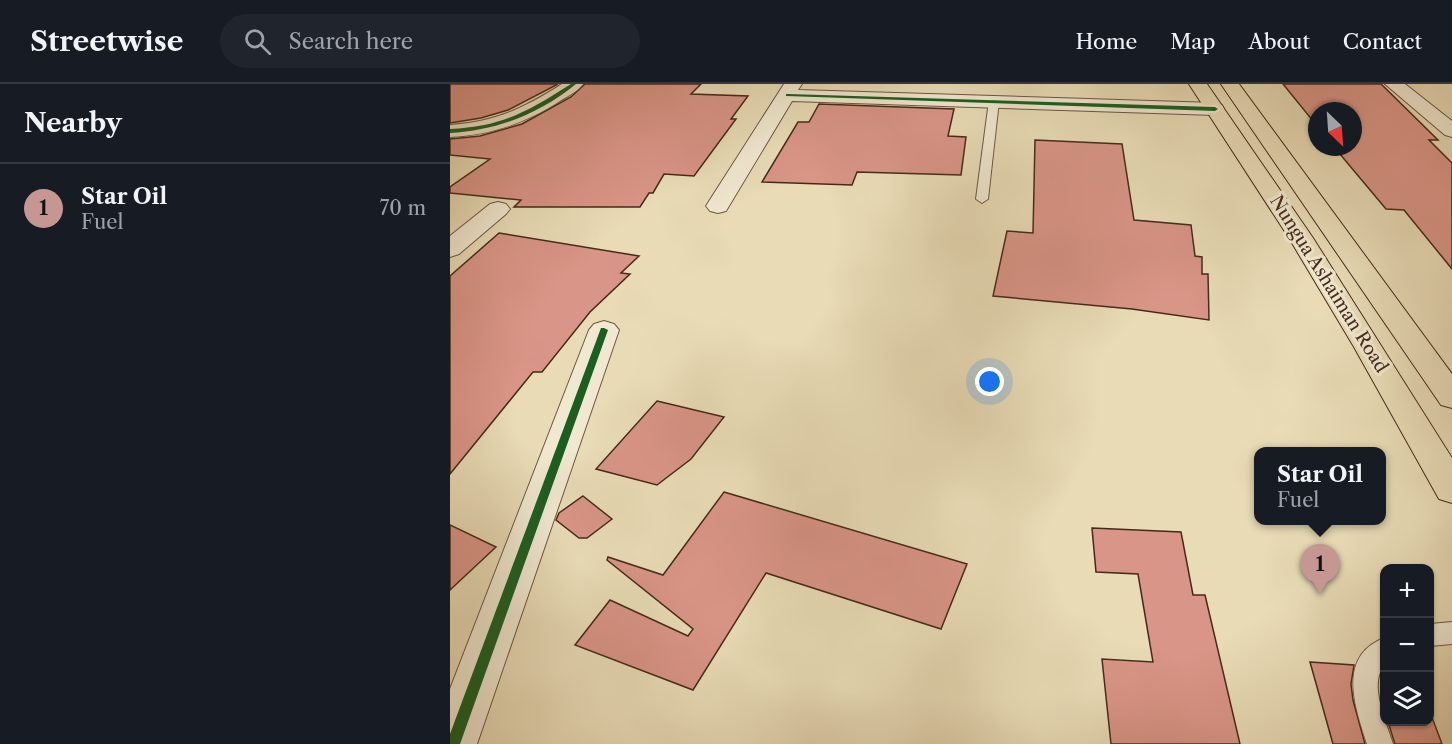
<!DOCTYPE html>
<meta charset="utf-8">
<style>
body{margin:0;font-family:"Libre Caslon Text",serif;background:#20242c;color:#f1f3f6}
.controls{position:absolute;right:18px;bottom:18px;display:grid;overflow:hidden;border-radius:12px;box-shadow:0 2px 4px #0004}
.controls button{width:54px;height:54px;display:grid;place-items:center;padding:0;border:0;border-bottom:2px solid #363941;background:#171b24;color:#f1f3f6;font:30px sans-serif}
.compass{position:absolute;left:858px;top:18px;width:54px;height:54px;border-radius:50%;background:#171b24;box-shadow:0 2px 4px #0004;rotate:155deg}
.you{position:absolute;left:540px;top:298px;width:21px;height:21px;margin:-15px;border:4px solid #fff;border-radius:50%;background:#1a73e8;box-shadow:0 0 0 9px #1a73e833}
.badge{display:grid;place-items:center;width:39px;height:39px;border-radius:50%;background:#c59692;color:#111;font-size:20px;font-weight:700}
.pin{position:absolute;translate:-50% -50px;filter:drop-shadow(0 2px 3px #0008)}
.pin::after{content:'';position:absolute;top:32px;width:21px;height:18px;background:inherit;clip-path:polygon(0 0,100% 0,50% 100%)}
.popup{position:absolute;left:804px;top:363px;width:132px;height:78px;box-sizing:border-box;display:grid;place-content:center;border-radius:12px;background:#171b24;filter:drop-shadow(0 2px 4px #0005);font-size:20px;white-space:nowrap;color:#9ea1a6}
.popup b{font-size:22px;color:#f1f3f6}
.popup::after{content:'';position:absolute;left:50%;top:100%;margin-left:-12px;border:12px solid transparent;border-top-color:#171b24}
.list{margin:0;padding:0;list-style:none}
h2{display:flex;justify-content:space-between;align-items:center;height:78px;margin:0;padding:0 24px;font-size:26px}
h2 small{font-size:20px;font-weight:400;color:#9ea1a6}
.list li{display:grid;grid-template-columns:39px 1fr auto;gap:18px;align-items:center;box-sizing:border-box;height:90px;padding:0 24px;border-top:2px solid #363941}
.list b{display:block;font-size:22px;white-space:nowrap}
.list p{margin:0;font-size:20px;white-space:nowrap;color:#9ea1a6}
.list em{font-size:20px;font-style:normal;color:#9ea1a6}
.icon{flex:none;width:33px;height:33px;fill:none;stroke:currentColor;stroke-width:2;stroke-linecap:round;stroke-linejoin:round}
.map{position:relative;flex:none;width:1002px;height:660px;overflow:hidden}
header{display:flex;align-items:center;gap:36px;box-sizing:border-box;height:84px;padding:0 30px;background:#171b24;border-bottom:2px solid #363941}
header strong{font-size:28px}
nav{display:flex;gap:33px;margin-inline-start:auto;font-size:21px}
.search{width:420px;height:54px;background:#20242c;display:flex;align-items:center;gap:15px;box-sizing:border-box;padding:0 21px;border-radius:33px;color:#9ea1a6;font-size:22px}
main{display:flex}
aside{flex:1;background:#171b24}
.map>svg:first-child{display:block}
.building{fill:#d99587;stroke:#462a19;stroke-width:1.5}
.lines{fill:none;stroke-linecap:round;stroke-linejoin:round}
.lane-casing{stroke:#6e5640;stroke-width:2}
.street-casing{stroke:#6e5640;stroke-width:2}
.primary-casing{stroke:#462a19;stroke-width:2}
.lane{fill:#f0e8d0;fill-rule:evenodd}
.street{fill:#f0e8d0;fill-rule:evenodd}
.primary{fill:#e8dbb6;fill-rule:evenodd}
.cycleway-casing{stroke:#f0e8d0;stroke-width:4}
.cycleway{fill:#1b5e20;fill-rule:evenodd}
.labels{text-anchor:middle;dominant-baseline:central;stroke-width:6;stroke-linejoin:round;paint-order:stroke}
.street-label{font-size:18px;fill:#462a19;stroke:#f0e8d0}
</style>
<header>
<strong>Streetwise</strong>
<div class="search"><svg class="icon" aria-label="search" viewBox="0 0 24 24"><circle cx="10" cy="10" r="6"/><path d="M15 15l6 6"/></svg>Search here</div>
<nav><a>Home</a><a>Map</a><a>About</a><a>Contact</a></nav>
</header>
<main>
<aside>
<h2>Nearby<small></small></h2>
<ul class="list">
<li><span class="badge">1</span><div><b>Star Oil</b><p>Fuel</p></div><em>70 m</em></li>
</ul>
</aside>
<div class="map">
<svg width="1002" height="660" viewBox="0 0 1002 660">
<rect width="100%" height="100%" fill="#e8dbb6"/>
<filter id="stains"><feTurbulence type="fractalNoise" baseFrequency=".00333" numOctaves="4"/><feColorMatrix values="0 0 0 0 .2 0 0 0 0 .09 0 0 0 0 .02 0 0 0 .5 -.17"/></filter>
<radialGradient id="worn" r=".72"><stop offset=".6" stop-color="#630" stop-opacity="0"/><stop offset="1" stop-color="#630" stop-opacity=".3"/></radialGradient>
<g class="building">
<polygon points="0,0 108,0 58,26 31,34 0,39"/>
<polygon points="135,0 251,0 241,10 298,12 281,35 286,35 244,92 214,90 203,109 199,109 190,123 64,123 71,116 0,109 0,103 40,75 0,71 0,55 30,52 72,40 121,13"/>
<polygon points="833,0 931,0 988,56 979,56 1002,79 1002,185 954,126 936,125 884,63 903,63 903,27 867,27 867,42"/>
<polygon points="369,20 504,25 498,52 516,53 511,91 407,88 402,101 312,98 348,38 359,38"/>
<polygon points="585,56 672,60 684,136 741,141 745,172 752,173 752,190 758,190 759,236 682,225 543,212 557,147 583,149"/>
<polygon points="49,149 189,172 171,189 180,190 140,228 92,288 83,288 0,390 0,192"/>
<polygon points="207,317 274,333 241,375 207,401 146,385"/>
<polygon points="274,408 517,480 491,545 316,489 243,606 125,561 160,516 238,552 243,545 157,476 158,473 213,491"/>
<polygon points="133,412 162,435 137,454 129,454 106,436 109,429"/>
<polygon points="0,441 46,463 0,506"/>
<polygon points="642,444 731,448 743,511 755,511 790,660 661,660 652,575 703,578 688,490 646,488"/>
<polygon points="860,578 904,581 901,600 903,616 915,660 883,660"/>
<polygon points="980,628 992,660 945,660 938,638 980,638"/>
</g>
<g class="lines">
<g class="lane-casing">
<g id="lane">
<polygon points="544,14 549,17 538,115 532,119 526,115 539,17"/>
<polygon points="1002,538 1002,560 980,562 980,540"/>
<path d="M934,554V582C918,600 937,640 943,660H917C906,624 886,573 934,554Z"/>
</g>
</g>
<g class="street-casing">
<g id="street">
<path d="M112,0H133C128,7 118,12 110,17C76,39 41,51 0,53V41C46,38 74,24 112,0Z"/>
<polygon points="334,0 352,0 348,6 765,19 772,21 774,25 772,29 765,31 342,17 276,127 268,129 260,127 256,122"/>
<polygon points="935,0 955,0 1002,37 1002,53 995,51"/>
<polygon points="48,118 56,120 60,125 56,130 9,170 0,173 0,152 40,120"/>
<polygon points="154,237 164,240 169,246 27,660 0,660 0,605 139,246 144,240"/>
</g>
</g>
<g class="primary-casing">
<g id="primary">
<polygon points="739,0 757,0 863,154 1002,374 1002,419 989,415 904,263 839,154"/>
<polygon points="771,0 789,0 1002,290 1002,324 991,321"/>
</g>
</g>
<use href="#lane" class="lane"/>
<use href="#street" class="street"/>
<use href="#primary" class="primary"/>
<g class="cycleway-casing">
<g id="cycleway">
<path d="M121,0H126C89,30 48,46 0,49V45C53,42 77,28 121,0Z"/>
<polygon points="338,10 765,23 768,25 765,27 336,12 336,10"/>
<polygon points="151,244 154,244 158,246 10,660 0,660 0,650"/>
</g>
</g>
<use href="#cycleway" class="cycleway"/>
</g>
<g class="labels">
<g class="street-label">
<text transform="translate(879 200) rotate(58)">Nungua Ashaiman Road</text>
</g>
</g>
<rect width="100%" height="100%" filter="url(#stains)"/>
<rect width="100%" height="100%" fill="url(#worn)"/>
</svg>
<div class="controls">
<button>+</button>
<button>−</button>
<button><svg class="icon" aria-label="layers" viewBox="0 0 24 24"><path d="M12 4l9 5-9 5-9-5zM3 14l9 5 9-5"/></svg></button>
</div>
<svg class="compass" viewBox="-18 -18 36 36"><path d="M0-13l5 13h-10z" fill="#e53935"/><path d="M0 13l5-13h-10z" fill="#9ea1a6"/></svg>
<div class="you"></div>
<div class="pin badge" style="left:870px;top:510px">1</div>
<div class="popup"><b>Star Oil</b>Fuel</div>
</div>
</main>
